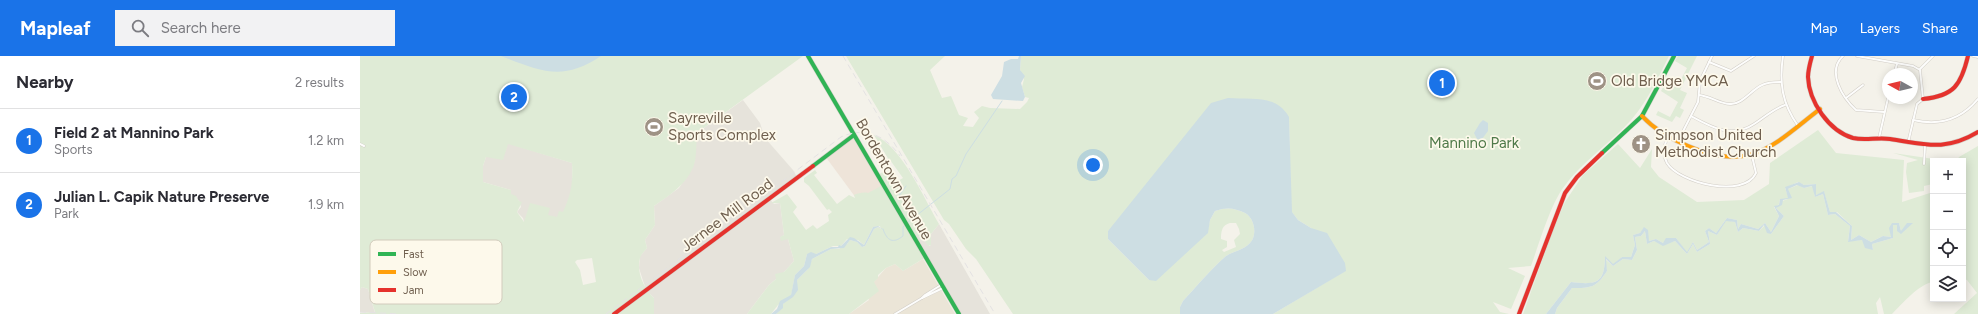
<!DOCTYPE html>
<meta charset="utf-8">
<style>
body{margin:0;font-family:Figtree,sans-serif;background:#f2f2f3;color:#2b2b33}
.controls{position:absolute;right:12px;bottom:12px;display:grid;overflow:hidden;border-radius:0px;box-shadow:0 2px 10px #0003}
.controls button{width:36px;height:36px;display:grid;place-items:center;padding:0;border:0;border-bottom:1px solid #e1e1e2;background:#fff;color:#2b2b33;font:20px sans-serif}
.compass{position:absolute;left:1522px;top:12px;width:36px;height:36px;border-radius:50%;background:#fff;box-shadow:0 2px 10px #0003;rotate:278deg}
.you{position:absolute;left:733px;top:109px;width:14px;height:14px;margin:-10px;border:3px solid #fff;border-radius:50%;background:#1a73e8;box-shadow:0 0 0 6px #1a73e833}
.badge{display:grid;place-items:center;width:26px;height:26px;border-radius:50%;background:#1a73e8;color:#fff;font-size:13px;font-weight:700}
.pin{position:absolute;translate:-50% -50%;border:2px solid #fff;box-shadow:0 1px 4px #0006}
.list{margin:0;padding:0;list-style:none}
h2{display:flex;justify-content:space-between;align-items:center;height:52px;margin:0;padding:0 16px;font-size:17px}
h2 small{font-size:13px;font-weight:400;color:#7c7c81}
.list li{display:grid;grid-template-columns:26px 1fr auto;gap:12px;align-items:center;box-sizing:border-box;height:64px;padding:0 16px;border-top:1px solid #e1e1e2}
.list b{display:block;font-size:15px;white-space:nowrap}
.list p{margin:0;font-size:13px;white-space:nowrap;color:#7c7c81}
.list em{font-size:13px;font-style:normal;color:#7c7c81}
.icon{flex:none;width:22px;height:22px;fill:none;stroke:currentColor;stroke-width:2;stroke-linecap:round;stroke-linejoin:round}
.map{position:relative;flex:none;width:1618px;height:258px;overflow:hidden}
header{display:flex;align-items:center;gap:24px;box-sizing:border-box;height:56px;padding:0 20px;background:#1a73e8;color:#fff}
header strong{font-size:19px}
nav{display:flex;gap:22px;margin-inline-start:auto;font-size:14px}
.search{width:280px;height:36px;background:#f2f2f3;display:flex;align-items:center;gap:10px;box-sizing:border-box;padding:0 14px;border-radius:0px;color:#7c7c81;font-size:15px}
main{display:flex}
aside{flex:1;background:#fff}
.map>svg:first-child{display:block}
.residential{fill:#ebe5d7}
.commercial{fill:#eee4d9}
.industrial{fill:#e6e3db}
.green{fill:#dfebd6;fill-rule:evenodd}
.water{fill:#cddee3}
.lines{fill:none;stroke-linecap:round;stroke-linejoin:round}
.stream{stroke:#cddee3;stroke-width:1}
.street-casing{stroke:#d2cec7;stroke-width:3}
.fast-casing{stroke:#d3cec7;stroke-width:5}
.slow-casing{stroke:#d3cec7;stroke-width:5}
.jam-casing{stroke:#d3cec7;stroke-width:5}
.street{stroke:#fdfdfc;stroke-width:2}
.fast{stroke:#30b455;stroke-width:4}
.slow{stroke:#ff9f0a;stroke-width:4}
.jam{stroke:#e5322d;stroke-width:4}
.rail{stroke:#e4e2e3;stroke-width:1;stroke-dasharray:6 4;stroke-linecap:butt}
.labels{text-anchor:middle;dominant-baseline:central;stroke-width:3.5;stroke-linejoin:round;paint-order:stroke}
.poi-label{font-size:15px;fill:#6f5f4e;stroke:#fdf9eb;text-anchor:start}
.park-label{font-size:15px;fill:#507a4a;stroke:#fdf9eb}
.street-label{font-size:15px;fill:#6f5f4e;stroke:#fdf9eb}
.key{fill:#fdf9eb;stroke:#d2cbbc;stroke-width:1}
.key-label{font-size:11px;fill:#6f5f4e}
</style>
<header>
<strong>Mapleaf</strong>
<div class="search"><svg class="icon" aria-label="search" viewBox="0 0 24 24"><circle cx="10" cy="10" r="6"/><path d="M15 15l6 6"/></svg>Search here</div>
<nav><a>Map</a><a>Layers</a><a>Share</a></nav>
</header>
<main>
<aside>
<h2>Nearby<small>2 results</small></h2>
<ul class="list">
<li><span class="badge">1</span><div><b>Field 2 at Mannino Park</b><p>Sports</p></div><em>1.2 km</em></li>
<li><span class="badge">2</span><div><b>Julian L. Capik Nature Preserve</b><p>Park</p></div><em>1.9 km</em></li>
</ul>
</aside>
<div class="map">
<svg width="1618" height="258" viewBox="0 0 1618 258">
<rect width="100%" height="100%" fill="#f4f2ea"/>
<polygon class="residential" points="563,203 595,258 489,258 509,244 505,236 526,212 535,208 543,215"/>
<polygon class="commercial" points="494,79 525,131 496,142 465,100"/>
<g class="industrial">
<polygon points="383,44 400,67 405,82 433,114 437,121 409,142 414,148 420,147 424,179 420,182 428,183 434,205 424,216 409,229 387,258 294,258 294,242 286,234 279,212 280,200 287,192 285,184 295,169 294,150 319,132 334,108 337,77"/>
<polygon points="147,87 212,107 213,183 168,180 163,162 157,156 161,151 159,145 150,138 151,134 123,126 123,110 126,101"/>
<polygon points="579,168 630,258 599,258 553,180 558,178 563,182 569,190 571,189 571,178"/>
<polygon points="2,231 8,233 15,257 0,256 0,234"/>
</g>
<g class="green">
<path d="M0,0H443L337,77C336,87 337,99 334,109C327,128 310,139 294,150L295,169L285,184L287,192C285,195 281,198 280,202C276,216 284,233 294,242V258H0V257L15,256L8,233L2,231L0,234ZM148,88L212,107C213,128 211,138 203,156L199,155L197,161L188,159L190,152L170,147L164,166L157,156L162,146L159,145L156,140L151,138V134L123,126V110L126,101L143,104ZM232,202L236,226L223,229L220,214L215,206L217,204Z"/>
<path d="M486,0H585L570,14L582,42L591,40L599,59L608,62L603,70L613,71L619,62L614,56L622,50L630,52L660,53L667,46L669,42L665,41L662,31L664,23L660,14L661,0H1309C1298,22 1288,44 1272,63C1251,87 1222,105 1203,132C1190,150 1179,188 1171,210L1148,212L1165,220L1151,253L1133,246L1140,256L1149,258H913L985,215L951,172L938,164L931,155L929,61L748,175V183L789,224L847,177L850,164L855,155C867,151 874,152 885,157C894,162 898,178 890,187C884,194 874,195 866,200C851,213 837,230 823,245L820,251V258H653L616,203L606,193L589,168L584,164ZM870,167H876L879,173L880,178L874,184L876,191L864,196L862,194L867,191V185L861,183C861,175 862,169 870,167Z"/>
<polygon points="1318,0 1337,0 1320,34 1327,37 1320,52 1324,54 1320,62 1316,60 1312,66 1296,59 1298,55 1310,61 1318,46 1301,35 1306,26 1317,31 1327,12 1315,5"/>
<path d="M1458,74L1476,97L1544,104L1542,146L1573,136V226C1559,228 1542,248 1532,258H1524L1520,241L1516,247L1518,258H1195L1197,252L1212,232C1231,232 1236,232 1247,215L1245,203L1253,210L1263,203L1272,204L1277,194L1275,181L1281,180L1285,175L1287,188L1294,185L1303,189L1315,185L1327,198L1333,188L1337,196L1350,188L1348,175L1357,179L1366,164L1375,166L1378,176L1383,172L1399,175L1405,169L1411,178L1424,160L1416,152L1422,145L1428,143H1420L1419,149L1414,151L1419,160L1411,176L1405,167L1398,173L1381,168L1378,173L1377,164L1367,162L1356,177L1349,172L1345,175L1349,186L1337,194L1333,186L1327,197L1316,182L1303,187L1296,183L1289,185L1284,172L1280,177L1273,179L1275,189L1271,201H1262L1253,209L1245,201C1245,228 1235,229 1211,226L1186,258H1163L1193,174L1205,146L1223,119L1258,88L1280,112L1292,93L1291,111L1299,121L1337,146L1384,144L1409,128L1410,107ZM1438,126L1444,129L1456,128V139L1464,136L1470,156H1477L1492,170L1491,184L1499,179L1511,186L1523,180L1531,181L1532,167H1539L1541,175L1537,169H1533V182L1512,188L1513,194L1502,184L1488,185L1490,170L1475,158L1468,159L1463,138L1455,141L1453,130L1444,132L1438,129L1428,133L1429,143L1425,132Z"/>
<path d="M514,79C541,89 565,144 579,168L571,178V189L568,190L563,182L561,183L558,179L553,180L566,201L543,215L535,208L526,212L518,219V222L514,226L519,235L489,258H416L422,252L423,248C431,242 438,235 437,224L448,213L452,203L471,193H479L487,188L490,184L497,186L502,191L505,190L514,173L518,171L521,173L520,170L513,171L504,189L498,184L487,183L481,190H473L456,198H447L444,210L435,219L431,240L418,249L411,258H387L409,229L416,223L415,218L424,216L434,205L428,183L421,185L420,181L424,179L420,147H411L427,138L437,151L433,156L446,174L453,169L457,173L469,165L468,159L472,156L469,153L467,154L449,130L444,126V122L455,114L457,117L454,119L477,148L489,139L495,142L494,139C498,137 504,136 508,137L523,129L518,119L524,115L531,129L543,122L530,104H529Z"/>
<polygon points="1618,90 1618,258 1594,258 1617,237 1607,224 1603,223 1603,105 1597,105 1599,101"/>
<polygon points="1533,97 1574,103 1573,128 1564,130 1564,135 1549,137 1546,116 1547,107 1558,104"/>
</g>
<g class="water">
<path d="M141,0H241C202,26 181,15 141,0Z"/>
<polygon points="659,0 661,0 660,14 665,20 661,27 665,41 663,45 633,43 631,39 642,20 644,6 651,3 658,3"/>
<path d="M868,42C892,44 916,38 929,61L932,156L938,164L951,172L967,177L985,207L986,215L913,258H820V251L823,245C837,230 851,213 866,200C874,195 884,194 890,187C898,178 894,162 885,157C874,152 867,151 855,155L850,164L848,177L796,225L789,224L748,183V175L851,47Z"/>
<polygon points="1123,64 1128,67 1128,75 1122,83 1117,83 1114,77 1120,67"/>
<path d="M1439,126L1444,129L1456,128V139L1464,135L1470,156H1476L1492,170L1491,184L1499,179L1511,186L1523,180L1531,181L1529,172L1532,167H1539L1541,175L1547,167H1553L1541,178L1537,175V169H1533V182L1512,188L1513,194L1505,192L1502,184L1488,186L1490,170L1475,158L1468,159L1463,138L1455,141L1452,130L1444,132L1437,129L1428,133L1432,142L1423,144L1422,149L1416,152L1424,160L1411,178L1407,177L1404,169L1399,175L1383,172L1378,176L1375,166L1366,165L1357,179L1348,175L1350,188L1337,196L1333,188L1327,198L1315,185L1303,190L1294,185L1287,188L1285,175L1281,180L1275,181L1277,194L1272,204L1263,203L1253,210L1246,203L1247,215C1236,232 1231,232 1212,232L1197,252L1195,258H1186L1211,226C1236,229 1245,228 1245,200L1253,208L1262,201H1271L1275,189L1273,179L1280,177L1284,171L1288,174L1289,185L1296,183L1303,187L1306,182H1316L1327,196L1333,186L1337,194L1349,186L1345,175L1349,172L1356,177L1367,162L1377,164L1378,173L1381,168L1398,173L1405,167L1411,176L1419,160L1414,150L1419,149L1420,143L1428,142L1425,131Z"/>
<polygon points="518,170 524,174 518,171 514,173 505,190 502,191 497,186 490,184 484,192 471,193 452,203 450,211 437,224 438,234 433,241 423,248 423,252 416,258 411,258 417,253 420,245 431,239 435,219 444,210 447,198 451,196 456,198 471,191 478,191 479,189 481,190 490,181 494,182 504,189 513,171"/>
</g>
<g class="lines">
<g class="stream">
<polyline points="536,134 540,139"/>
<polyline points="539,140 546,130"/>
<polyline points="547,167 590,133 592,123 596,120 606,98 642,45"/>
<path d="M523,173C527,185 533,188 543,180V171L545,169"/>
</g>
<g class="street-casing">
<g id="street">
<path d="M1423,0C1419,27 1422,47 1438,70"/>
<path d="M1483,0C1466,16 1483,42 1496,54L1524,56"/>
<polyline points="1497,0 1553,10 1560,14 1563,43 1557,48 1548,87"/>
<polyline points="1613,0 1618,1"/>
<polyline points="1349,6 1371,15 1394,0"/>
<polyline points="1560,13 1573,0"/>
<polyline points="1534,18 1537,8"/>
<path d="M1339,39C1350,40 1360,48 1370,48C1382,49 1391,34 1402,29C1408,26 1414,26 1421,26"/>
<polyline points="1486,42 1503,29"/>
<path d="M1331,60C1351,71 1372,83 1394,68C1405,61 1413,53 1425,49"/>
<path d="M1553,64C1579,70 1601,64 1618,43"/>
<path d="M1308,80C1304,89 1302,98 1307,107C1319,127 1384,143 1396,117L1392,100"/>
<polyline points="1519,82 1528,42"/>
<polyline points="1318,85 1338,46 1340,25 1352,0"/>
<polyline points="0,88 4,90"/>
<polyline points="1564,108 1565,90"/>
<polyline points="581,229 565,239 562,242 583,232"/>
<polyline points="535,258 562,242"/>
</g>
</g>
<g class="fast-casing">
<g id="fast">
<polyline points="448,0 599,258"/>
<polyline points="1242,97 1282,60 1314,0"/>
<polyline points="453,110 494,79"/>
</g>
</g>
<g class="slow-casing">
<path id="slow" d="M1282,60C1295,74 1311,83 1328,90C1391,117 1412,90 1460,53"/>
</g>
<g class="jam-casing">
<g id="jam">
<path d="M1452,0C1450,7 1448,14 1448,21C1449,46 1469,75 1493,82C1505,85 1517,81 1530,83C1565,88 1585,96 1618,76"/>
<path d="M1563,43C1594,40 1601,29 1608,0"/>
<polyline points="254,258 453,110"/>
<polyline points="1159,258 1205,137 1217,121 1242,97"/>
</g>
</g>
<use href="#street" class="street"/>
<use href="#fast" class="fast"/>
<use href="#slow" class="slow"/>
<use href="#jam" class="jam"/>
<g class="rail">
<polyline points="483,0 635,258"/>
<polyline points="0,256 40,258"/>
<path d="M246,258L481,81C505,70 526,80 540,100"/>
</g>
</g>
<defs>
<g id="stadium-disc" transform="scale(1)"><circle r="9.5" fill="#9e9285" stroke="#fdf9eb"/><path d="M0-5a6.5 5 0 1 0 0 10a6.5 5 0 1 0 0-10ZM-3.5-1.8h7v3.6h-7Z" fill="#fff"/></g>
<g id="church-disc" transform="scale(1)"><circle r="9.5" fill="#9e9285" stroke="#fdf9eb"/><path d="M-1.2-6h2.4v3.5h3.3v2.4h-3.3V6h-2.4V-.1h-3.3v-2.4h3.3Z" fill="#fff"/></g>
</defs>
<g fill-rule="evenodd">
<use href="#stadium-disc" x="1237" y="25"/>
<use href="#stadium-disc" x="294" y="71"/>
<use href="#church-disc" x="1281" y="88"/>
</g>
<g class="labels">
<g class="poi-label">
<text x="1251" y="25">Old Bridge YMCA</text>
<text x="308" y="62">Sayreville<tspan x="308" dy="17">Sports Complex</tspan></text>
<text x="1295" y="79">Simpson United<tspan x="1295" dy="17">Methodist Church</tspan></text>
</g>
<g class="park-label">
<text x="1114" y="87">Mannino Park</text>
</g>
<g class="street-label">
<text transform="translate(534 123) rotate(60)">Bordentown Avenue</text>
<text transform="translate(367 159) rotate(-37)">Jernee Mill Road</text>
</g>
</g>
<rect x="10" y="184" width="132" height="64" rx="6" class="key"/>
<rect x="18" y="196" width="18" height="4" fill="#30b455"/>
<rect x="18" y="214" width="18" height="4" fill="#ff9f0a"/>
<rect x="18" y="232" width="18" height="4" fill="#e5322d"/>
<g class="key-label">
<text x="43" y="202">Fast</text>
<text x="43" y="220">Slow</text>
<text x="43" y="238">Jam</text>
</g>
</svg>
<div class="controls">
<button>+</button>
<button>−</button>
<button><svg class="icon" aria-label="locate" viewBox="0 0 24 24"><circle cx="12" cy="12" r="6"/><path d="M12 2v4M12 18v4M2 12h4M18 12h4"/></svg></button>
<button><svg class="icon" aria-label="layers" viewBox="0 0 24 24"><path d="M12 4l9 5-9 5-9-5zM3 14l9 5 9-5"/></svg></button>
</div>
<svg class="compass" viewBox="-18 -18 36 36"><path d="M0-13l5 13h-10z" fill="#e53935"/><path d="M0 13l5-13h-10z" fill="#7c7c81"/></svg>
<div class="you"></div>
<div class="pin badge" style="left:1082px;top:27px">1</div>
<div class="pin badge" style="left:154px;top:41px">2</div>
</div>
</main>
